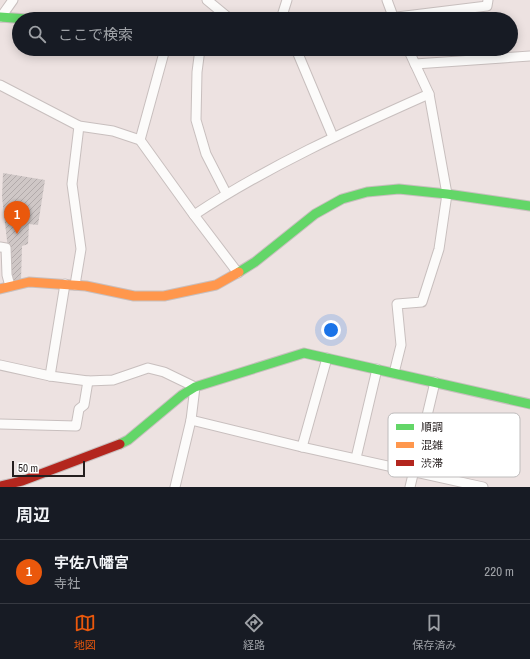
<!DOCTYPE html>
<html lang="ja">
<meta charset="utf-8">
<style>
body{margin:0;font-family:"Archivo Narrow","Noto Sans JP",sans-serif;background:#20242c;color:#f1f3f6}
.scale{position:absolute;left:12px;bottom:10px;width:73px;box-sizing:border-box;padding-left:4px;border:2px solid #251e1e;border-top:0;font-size:11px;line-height:14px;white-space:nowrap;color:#251e1e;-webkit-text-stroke:3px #fff;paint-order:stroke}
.you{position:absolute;left:331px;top:330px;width:14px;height:14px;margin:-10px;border:3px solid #fff;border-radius:50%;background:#1a73e8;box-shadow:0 0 0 6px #1a73e833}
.badge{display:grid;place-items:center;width:26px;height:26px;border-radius:50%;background:#ea580c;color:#fff;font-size:13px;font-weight:700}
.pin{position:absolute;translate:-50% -33px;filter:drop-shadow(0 1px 2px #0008)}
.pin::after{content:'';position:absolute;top:21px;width:14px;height:12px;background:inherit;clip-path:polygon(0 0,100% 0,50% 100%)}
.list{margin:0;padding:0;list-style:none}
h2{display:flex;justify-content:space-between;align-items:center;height:52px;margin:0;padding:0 16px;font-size:17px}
h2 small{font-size:13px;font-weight:400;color:#9ea1a6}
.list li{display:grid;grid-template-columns:26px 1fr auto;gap:12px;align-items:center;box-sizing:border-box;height:64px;padding:0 16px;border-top:1px solid #363941}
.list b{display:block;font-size:15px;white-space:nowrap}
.list p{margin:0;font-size:13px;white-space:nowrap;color:#9ea1a6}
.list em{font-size:13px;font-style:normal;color:#9ea1a6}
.icon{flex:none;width:22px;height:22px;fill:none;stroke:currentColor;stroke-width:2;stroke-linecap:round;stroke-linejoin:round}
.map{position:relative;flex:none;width:530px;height:487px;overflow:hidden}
.search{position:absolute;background:#171b24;box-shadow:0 2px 10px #0003;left:12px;right:12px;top:12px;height:44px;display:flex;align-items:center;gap:10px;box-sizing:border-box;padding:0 14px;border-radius:22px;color:#9ea1a6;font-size:15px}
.sheet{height:116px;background:#171b24}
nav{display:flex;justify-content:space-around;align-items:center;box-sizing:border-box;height:56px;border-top:1px solid #363941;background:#171b24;font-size:11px;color:#9ea1a6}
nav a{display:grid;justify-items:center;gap:2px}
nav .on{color:#ea580c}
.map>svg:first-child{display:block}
.building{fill:url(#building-hatch)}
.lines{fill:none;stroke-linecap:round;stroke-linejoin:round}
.street-casing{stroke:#c8bfbe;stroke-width:11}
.fast-casing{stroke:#c8bfbe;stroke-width:11}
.slow-casing{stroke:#c8bfbe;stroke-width:11}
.jam-casing{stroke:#c8bfbe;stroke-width:11}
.street{stroke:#fcfbfa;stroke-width:9}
.fast{stroke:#63d668;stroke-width:9}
.slow{stroke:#ff974d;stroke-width:9}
.jam{stroke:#b3261e;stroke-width:9}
.key{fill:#fff;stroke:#bebcbc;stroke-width:1}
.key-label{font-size:11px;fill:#251e1e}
</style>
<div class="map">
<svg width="530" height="487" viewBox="0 0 530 487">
<defs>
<pattern id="building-hatch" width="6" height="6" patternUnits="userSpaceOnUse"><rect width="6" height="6" fill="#cfc7c6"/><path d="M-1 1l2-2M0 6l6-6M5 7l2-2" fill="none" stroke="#b2aaaa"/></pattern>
</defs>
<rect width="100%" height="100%" fill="#ede2e1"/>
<polygon class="building" points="3,173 45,180 38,225 29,224 28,244 22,246 21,281 12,284 2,197"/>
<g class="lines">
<g class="street-casing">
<g id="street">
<polyline points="207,0 230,19"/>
<polyline points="387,0 394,19"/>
<polyline points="1,17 13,0"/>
<polyline points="281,19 287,0"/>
<polyline points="381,19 487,6 488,0"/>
<polyline points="200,49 197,72 196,120 206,154 226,193"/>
<polyline points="296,49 333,137"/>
<polyline points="415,64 530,56"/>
<polyline points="0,85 79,126 113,131 140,140 194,215 238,273"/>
<polyline points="140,140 165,49"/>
<path d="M194,215C268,166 348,130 429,94"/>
<polyline points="0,247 6,248 7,275 10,286"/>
<polyline points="75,285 81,249 72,184 79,126"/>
<polyline points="0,365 50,376 88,381 113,380 148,368 164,372 195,387 191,420 175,487"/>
<polyline points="394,373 401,345 397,304 422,302 439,249 447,194 429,94 408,49"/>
<polyline points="50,376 65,284"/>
<polyline points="191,420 302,447 483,487"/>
<polyline points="0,424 76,426 79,409 84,405 88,381"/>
<polyline points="302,447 327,358"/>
<polyline points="356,458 377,369"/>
<polyline points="410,487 435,382"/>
</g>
</g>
<g class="fast-casing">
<g id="fast">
<polyline points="0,17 27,19"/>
<polyline points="239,272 255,262 315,214 342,199 367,192 399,189 447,194 530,206"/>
<polyline points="120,444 128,440 182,395 195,387 304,353 530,404"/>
</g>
</g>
<g class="slow-casing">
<polyline id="slow" points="0,289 29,282 86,286 134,296 164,296 216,285 239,272"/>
</g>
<g class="jam-casing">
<polyline id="jam" points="0,486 22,481 120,444"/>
</g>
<use href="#street" class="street"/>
<use href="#fast" class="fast"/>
<use href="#slow" class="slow"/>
<use href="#jam" class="jam"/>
</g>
<rect x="388" y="413" width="132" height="64" rx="6" class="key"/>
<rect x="396" y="424" width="18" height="6" fill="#63d668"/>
<rect x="396" y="442" width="18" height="6" fill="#ff974d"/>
<rect x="396" y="460" width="18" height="6" fill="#b3261e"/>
<g class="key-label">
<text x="421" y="431">順調</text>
<text x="421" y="449">混雑</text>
<text x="421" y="467">渋滞</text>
</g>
</svg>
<div class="scale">50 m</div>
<div class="you"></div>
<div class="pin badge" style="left:17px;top:234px">1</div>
<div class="search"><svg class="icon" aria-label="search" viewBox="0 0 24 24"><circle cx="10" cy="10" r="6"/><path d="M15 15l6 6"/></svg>ここで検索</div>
</div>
<section class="sheet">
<h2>周辺<small></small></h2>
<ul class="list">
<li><span class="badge">1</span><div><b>宇佐八幡宮</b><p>寺社</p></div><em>220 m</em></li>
</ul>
</section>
<nav>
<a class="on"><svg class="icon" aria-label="map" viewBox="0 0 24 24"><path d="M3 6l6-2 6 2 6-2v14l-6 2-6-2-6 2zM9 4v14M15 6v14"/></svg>地図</a>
<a><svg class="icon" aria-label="directions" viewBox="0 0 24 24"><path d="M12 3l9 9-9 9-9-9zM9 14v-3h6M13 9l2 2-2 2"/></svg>経路</a>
<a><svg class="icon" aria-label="saved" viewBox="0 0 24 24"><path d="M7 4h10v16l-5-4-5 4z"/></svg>保存済み</a>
</nav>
